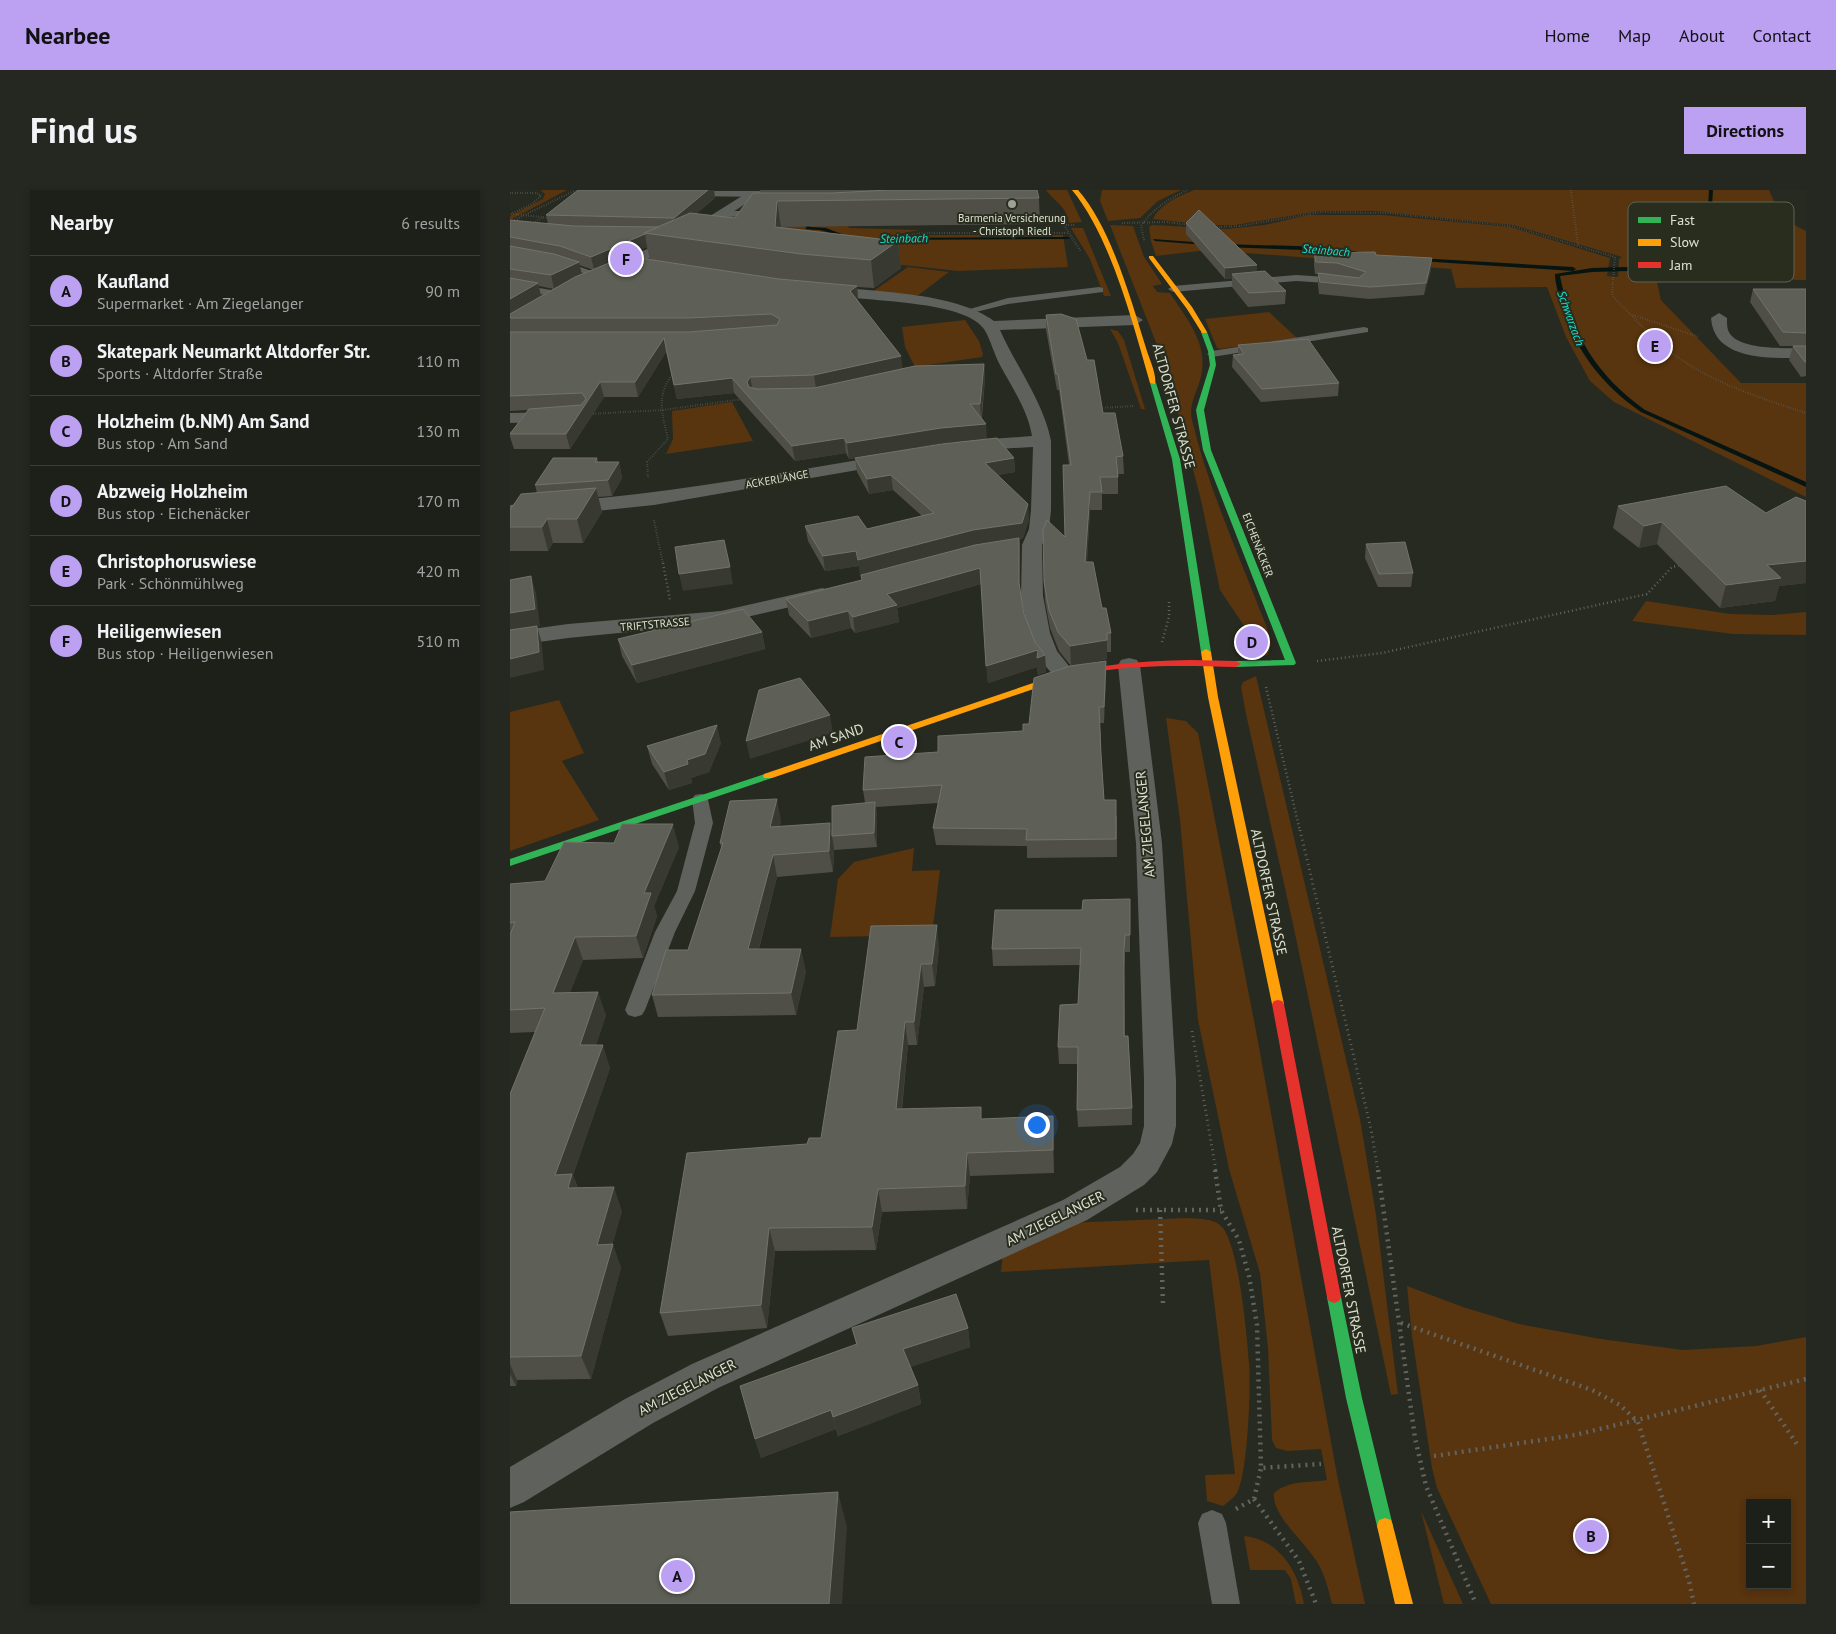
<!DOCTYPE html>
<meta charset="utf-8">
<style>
body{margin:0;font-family:"PT Sans",sans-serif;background:#252821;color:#f1f3f6}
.controls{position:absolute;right:15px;bottom:15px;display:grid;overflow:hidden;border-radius:0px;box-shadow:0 2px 8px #0003}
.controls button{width:45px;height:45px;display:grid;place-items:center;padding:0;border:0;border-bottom:1px solid #3b3e37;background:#1d2018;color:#f1f3f6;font:25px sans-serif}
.you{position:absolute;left:526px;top:934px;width:18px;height:18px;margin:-12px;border:4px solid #fff;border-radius:50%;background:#1a73e8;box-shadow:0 0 0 8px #1a73e833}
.badge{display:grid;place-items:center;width:32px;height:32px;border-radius:50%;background:#bca0f2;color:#111;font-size:16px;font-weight:700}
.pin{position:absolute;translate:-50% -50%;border:2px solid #fff;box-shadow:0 1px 5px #0006}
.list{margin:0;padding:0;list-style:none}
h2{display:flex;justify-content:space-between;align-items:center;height:65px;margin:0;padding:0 20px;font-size:21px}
h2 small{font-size:16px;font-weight:400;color:#a0a3a2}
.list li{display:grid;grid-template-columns:32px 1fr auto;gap:15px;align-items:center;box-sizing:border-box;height:70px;padding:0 20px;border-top:1px solid #3b3e37}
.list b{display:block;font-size:19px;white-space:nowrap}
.list p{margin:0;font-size:16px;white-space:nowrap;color:#a0a3a2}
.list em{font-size:16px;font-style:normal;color:#a0a3a2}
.map{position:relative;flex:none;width:1296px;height:1414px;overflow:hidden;border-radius:0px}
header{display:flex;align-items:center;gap:30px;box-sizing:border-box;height:70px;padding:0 25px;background:#bca0f2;color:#111}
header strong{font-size:24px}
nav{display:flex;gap:28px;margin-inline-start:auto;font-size:18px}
.intro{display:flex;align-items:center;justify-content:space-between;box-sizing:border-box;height:120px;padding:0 30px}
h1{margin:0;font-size:35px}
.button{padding:12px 22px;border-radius:0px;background:#bca0f2;color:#111;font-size:18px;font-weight:700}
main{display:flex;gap:30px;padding:0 30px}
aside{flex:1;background:#1d2018;border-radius:0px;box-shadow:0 2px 8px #0003}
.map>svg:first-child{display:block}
.green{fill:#58340f;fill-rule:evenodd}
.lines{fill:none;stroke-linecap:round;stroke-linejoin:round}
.stream{fill:#071512;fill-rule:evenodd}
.path-far3{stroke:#62645f;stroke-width:2;stroke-dasharray:0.5 2;stroke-linecap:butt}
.path-far2{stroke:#62645f;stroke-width:2.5;stroke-dasharray:1 3;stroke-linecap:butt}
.path-far1{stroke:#62645f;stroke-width:3;stroke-dasharray:1 4;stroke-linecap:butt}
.path{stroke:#62645f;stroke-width:4.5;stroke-dasharray:2 5;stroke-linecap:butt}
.lane{fill:#5f615d;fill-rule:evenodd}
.street{fill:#5f615d;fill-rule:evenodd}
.fast{fill:#30b455;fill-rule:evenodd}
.slow{fill:#ff9f0a;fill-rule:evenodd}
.jam{fill:#e5322d;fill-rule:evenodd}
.wall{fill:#4f4f47;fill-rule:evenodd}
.shaded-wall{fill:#383a31}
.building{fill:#5e5f56;stroke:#72736a}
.poi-dot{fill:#9da196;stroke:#282d1d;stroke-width:2}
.labels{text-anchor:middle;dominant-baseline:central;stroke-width:4;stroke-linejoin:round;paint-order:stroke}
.far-poi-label{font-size:11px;fill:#dde1d6;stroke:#282d1d}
.far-street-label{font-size:11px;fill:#dde1d6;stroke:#282d1d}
.far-water-label{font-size:12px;font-style:italic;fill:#13e3d2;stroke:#282d1d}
.street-label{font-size:14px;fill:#dde1d6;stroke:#282d1d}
.key{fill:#282d1d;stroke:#5e6354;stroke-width:1}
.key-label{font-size:14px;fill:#dde1d6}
</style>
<header>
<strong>Nearbee</strong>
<nav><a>Home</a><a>Map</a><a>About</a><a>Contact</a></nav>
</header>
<div class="intro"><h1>Find us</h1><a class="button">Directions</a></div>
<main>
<aside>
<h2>Nearby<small>6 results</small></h2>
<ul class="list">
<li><span class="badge">A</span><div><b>Kaufland</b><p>Supermarket · Am Ziegelanger</p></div><em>90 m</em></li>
<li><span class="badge">B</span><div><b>Skatepark Neumarkt Altdorfer Str.</b><p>Sports · Altdorfer Straße</p></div><em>110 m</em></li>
<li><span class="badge">C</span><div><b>Holzheim (b.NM) Am Sand</b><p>Bus stop · Am Sand</p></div><em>130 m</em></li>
<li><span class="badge">D</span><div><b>Abzweig Holzheim</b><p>Bus stop · Eichenäcker</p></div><em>170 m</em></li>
<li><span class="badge">E</span><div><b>Christophoruswiese</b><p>Park · Schönmühlweg</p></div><em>420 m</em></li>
<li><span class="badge">F</span><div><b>Heiligenwiesen</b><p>Bus stop · Heiligenwiesen</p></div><em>510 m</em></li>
</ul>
</aside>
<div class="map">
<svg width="1296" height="1414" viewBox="0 0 1296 1414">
<rect width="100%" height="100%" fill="#272a20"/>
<g class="green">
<polygon points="32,0 57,0 0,30 0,26 33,9 35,4 31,1"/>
<path d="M536,0H557L572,32L559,33C557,17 545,12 536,0Z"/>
<polygon points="592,0 671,0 648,11 630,28 598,31 590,11"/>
<path d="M684,0H1259L1271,28L1296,41V90L1146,88L1151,110L1231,193H1296V307L1104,212L1080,191L1056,147L1037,97L946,98L941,79L698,60L646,66L641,51L639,37L642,35L717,39L754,35L798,25H873L1000,37L1100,68L1097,86L1108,87L1109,69L1112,67L1003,35L865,21H810L725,35H697L643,29C649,15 669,6 684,0Z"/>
<polygon points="242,26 320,26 340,38 409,40 389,44 348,59 219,28"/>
<path d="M600,35L623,36L634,67L652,94L643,96L647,102L660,103C676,128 699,154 691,186C688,201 678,214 682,230C699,301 731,370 757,438L761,454L758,465L749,467L743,462L742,458L750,457L746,446H741L710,400L691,310L664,207L647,155Z"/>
<polygon points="561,38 573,38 601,106 594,106 580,69"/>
<polygon points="403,45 553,45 558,77 448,81 346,70"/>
<polygon points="398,77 439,82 406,107 362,102"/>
<polygon points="759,122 787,148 710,159 707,158 695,129"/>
<polygon points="455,130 469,151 473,164 472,167 405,177 395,157 392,137"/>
<polygon points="600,139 608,141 614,150 635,219 631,219 608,153"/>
<polygon points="222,212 243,251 156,264 163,249 162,221"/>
<polygon points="1136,411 1220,424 1263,425 1296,422 1296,445 1223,444 1122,431"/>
<polygon points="746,486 850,929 866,1025 888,1204 881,1205 783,734 736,524 731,497 733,492"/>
<polygon points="49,510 74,563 52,571 89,630 0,661 0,522"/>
<path d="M656,528L676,531L688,543L746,841L828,1290L855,1414H822C819,1402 816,1389 810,1377C799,1355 761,1326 764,1303C779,1290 798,1293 817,1290L811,1259L777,1261L766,1258L762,1250L758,1158L750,1083L719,979L688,830L670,630Z"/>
<polygon points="404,658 402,681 430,680 422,745 320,747 328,689 344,672"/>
<path d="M677,1028C689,1029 705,1028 713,1038C729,1059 737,1145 739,1173C741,1198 738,1282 727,1303C724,1308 718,1312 713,1316L697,1311L695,1285L725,1284L699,1070L491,1082L493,1062L557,1033Z"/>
<path d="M897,1096L953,1117L1009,1134L1091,1149L1173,1160L1246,1156L1296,1147V1414H981L927,1298L922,1278L902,1146ZM1240,1313H1277V1395H1240Z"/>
<polygon points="911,1321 953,1414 934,1414"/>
<path d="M734,1346C769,1349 789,1382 794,1414H786L781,1389L775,1380H740Z"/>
</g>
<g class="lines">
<g class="stream">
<path d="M1199,0H1203L1202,16L1255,44L1266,54V56L1195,83L1152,80L1082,82L1050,86C1062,144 1086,185 1135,220L1296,292V297L1131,222C1092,195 1065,160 1051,114C1049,105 1045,93 1045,84L1082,78L1152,76L1194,79L1261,55L1251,46L1198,18Z"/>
<path d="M287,30L301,35V37L316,38L342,48C332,52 324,44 314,41C308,39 302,40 296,39V37L287,32Z"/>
<polygon points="558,47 560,49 362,50 360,49 362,48"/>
<polygon points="643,49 696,53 698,54 696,55 645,51"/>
<polygon points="711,54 819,57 861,64 858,66 819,61 713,57"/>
<polygon points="908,68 1063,77 1066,79 1063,81 910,71"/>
</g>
<g class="path-far3">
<polyline points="1061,0 1068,56"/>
<polyline points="0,3 27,3 31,6 22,14 1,24"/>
<polyline points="1,24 40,28"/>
<polyline points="0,32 64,1"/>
<polyline points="23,33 34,27"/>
<polyline points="612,33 657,32 680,35"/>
<polyline points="564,35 554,35 571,62"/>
<path d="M704,37L730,36L811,22L877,23L1001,36L1105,67L1102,102L1104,108C1124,127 1143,150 1166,166C1205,194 1251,208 1296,223"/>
<path d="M634,50L631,36C643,18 658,10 677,0"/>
<polyline points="378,51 395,45 413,43 558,43"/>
<polyline points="1123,125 1189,147"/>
<polyline points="590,218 625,216"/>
<polyline points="78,224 153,220 233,209"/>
<path d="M138,287L137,272L158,249C152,224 145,203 165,182"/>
<polyline points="144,330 153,374"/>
</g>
<g class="path-far2">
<polyline points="153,373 160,410"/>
<polyline points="652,452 659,427 659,412"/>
<polyline points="807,471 872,463 1137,404 1162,377 1171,375"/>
<polyline points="756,497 790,641"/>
</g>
<g class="path-far1">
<polyline points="790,640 861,939 868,981"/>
<polyline points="682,841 706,981"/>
</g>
<g class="path">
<polyline points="705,980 711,1020 729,1050 739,1086 747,1135 751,1278 811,1274"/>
<polyline points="868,980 905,1248 916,1296 966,1414"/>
<polyline points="626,1020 711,1020"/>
<polyline points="650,1020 653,1115"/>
<polyline points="891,1133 1082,1200 1110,1215 1128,1232 1179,1391 1184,1414"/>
<polyline points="1250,1200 1289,1257"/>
<polyline points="924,1266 1065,1245 1296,1189"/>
<polyline points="744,1309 789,1371 806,1414"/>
<polyline points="726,1319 744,1309 751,1278"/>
</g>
<g class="lane">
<polygon points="176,1 259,1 263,4 259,7 179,6 175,3"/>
<polygon points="254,21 257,22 257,26 213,27 209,24 213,21"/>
<polygon points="0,60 53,71 93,85 88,88 48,75 0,66"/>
<polygon points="786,85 832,88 837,91 832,94 786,91 663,102 658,99 663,96"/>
<polygon points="0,93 47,101 52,104 47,107 0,99"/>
<polygon points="589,97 593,98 593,102 498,114 458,124 453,121 498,108"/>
<polygon points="854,137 858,138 858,142 702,167 697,164 702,161"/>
<polygon points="191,604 197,605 203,633 185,701 165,742 135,820 132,825 125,827 118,825 115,820 145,742 167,701 185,633 182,609 185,605"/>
<polygon points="702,1320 712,1324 716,1333 730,1414 702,1414 688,1333 692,1324"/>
</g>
<g class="street">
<polygon points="240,1 246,5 244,8 178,52 100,85 95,86 88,82 90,79 168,46"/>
<path d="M310,96C358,101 446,102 484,131L625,125L633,130L625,135L490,140C506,176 534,213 541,251V320L539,339L532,355L533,406L540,443L547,461L566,485L563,490L555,492L547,490L525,463L518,443L511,406L512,355L519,339L521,320L523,257L454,261L448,260L445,256L448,252L454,251L522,246C518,221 503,199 491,177C484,165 481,150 474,139C453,108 342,112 305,103L303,100Z"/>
<path d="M1209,123L1217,128C1217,132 1217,137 1218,140C1225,161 1278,158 1296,158V168C1263,168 1204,172 1201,128Z"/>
<polygon points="48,222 54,223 57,227 54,231 0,233 0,223"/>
<path d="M382,264L388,265L391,269L388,273L144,315L48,325L0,327V315C129,309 255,286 382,264Z"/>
<polygon points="312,398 319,400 323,404 319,408 211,433 58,448 0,456 0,442 58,434 211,421"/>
<polygon points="619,468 627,470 630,475 652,653 666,890 666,936 662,954 647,982 634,995 577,1030 208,1198 143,1233 14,1312 0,1318 0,1277 115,1209 182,1174 553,1010 610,977 623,964 630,953 634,936 634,890 626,653 608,475 611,470"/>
</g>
<g class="fast">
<polygon points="694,140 697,142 704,161 706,175 694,220 701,260 786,473 784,475 726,477 721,474 726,471 775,470 693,260 686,220 700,175 698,161 691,142"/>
<polygon points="643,191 646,193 670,269 701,462 696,465 691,462 662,269 640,193"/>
<polygon points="258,583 263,586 262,588 0,676 0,669"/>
<polygon points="824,1101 829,1103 831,1107 852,1208 883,1336 881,1342 875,1344 869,1342 867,1336 836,1208 817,1107 819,1103"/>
</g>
<g class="slow">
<path d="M562,0H568C601,37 621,110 636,158C639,169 647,184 645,194L640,193C623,134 601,47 562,0Z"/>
<polygon points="639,66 643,66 682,117 697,142 696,143 692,143 677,119 639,68"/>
<polygon points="696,459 701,462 708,507 774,814 772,817 764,817 762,814 698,507 691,462"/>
<polygon points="541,487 546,490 544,492 262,588 254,588 253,586 254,584"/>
<polygon points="875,1328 881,1330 883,1336 903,1414 885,1414 867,1336 869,1330"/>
</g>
<g class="jam">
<path d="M680,470L726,471L731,474L726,477C680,476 632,474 586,482C571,484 556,489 541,493L536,490L538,488C585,474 631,471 680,470Z"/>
<polygon points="768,810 772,811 774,814 831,1107 829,1111 824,1113 819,1111 817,1107 762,814 764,811"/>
</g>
</g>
<g class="wall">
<path d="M250,0H527L529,8L530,34L271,37L388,51L391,78L364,98L347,97L348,109L347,110L392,178L474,174L475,188L472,228L477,249L433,253L339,269L336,263L285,271L224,203L167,209L156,162L128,207H94L60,259H4L0,247V243L18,220L0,221V30L38,34L36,25L205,8L186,24L225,28L251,3ZM137,57L140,70L87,78ZM69,75L84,80L72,85ZM52,94L31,106L29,96L44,99Z"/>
<polygon points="676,33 747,75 746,82 776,101 775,114 738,117 722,97 722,89 715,89 676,44"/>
<polygon points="804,63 866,65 921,80 914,105 859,109 809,104 808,95 808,84 805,84 804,75"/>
<polygon points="1243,99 1296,99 1296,186 1291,187 1279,170 1283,156 1270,156 1240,112"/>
<polygon points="536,125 577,170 593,223 613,266 614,284 608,284 608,304 592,304 592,320 580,320 577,372 592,418 601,443 601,462 597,462 597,469 561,476 549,461 540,438 535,411 534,392 555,347 559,275 549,200 547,200 536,140"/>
<polygon points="728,155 829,193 828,206 751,212 722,177 723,165 728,164"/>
<polygon points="87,268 88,272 109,272 112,288 102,306 88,307 92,322 73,353 43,353 38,361 0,361 0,320 27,303 25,295"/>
<polygon points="345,268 504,268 505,282 488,285 519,329 513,348 509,349 510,364 510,400 514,424 525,452 535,465 536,482 528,485 527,477 478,493 471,394 387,418 389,432 345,443 341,438 301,448 279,425 276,409 352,390 349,376 315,381 298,351 295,336 357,339 412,326 383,300 359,304 347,282"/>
<polygon points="1296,311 1296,393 1269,396 1265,411 1210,418 1147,354 1129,358 1103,338 1108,316 1256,323"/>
<polygon points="856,354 903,383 901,397 868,397 855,368"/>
<polygon points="252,442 255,459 127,493 112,466 108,449"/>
<polygon points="596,471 596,487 594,533 590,533 591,564 594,610 607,627 607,667 517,668 517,656 426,655 423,638 428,613 366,617 367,627 367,657 324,660 324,658 323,682 267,687 249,759 296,781 286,825 148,827 142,805 178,760 211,658 210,653 271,630 270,636 322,641 355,613 353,600 428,562 513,541 519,534"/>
<polygon points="211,553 199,582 181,588 182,593 159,600 142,574 137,556"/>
<polygon points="169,657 144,716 147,726 133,768 73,770 60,802 96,825 86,855 100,878 63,985 68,998 112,1021 102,1054 111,1078 81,1189 7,1190 6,1196 0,1196 0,904 25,842 0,843 0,694 35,691"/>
<polygon points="572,720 620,726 620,762 615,762 614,778 615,846 622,918 622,935 568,937 567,920 568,874 549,874 548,857 568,814 570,775 483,776 482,759"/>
<polygon points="361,736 429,758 425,796 414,797 407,855 398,855 392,919 472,929 543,926 544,949 544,983 460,986 457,1019 372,1022 366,1060 265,1061 257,1138 158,1146 150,1123 297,954 311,948 347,840"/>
<polygon points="342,1138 458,1138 460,1157 400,1177 408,1195 411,1214 328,1246 326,1239 251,1268 245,1249 346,1154"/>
</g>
<g class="shaded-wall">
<polygon points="198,0 204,0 205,8 167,40 164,28"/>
<polygon points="267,11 271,37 269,63 265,37"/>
<polygon points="135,44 137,57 84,80 81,67"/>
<polygon points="388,51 391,78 364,98 361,70"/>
<polygon points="922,68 921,80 914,105 916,93"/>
<polygon points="69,72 72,85 44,99 41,85"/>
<polygon points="747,75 746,86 722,84 722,89 715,89 715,78"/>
<polygon points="28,93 31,106 0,125 0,109"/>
<polygon points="347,96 348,109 341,114 340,101"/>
<polygon points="154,148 156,162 128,207 125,192"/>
<polygon points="391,166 393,180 306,199 304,185"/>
<polygon points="474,174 475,188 471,229 470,214"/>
<polygon points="240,187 243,201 239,206 237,192"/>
<polygon points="222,188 224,203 167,209 164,195"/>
<polygon points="90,192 94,207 60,259 56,244"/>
<polygon points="476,234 477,249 433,253 339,269 337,253 431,238"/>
<polygon points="334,248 336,263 285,271 282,256"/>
<polygon points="504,268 505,282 476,287 475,273"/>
<polygon points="109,272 112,288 102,306 98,290"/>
<polygon points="381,285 383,300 359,304 357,289"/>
<polygon points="86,298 92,322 73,353 67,329"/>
<polygon points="580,302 580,320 576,391 575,372"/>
<polygon points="518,314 519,329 513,348 509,349 510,364 510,409 465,355 350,386 348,370"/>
<polygon points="37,329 43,353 38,361 32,337"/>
<polygon points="1152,332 1147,354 1129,358 1134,336"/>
<polygon points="346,361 349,376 315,381 313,366"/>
<polygon points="1296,371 1296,393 1269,396 1265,411 1210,418 1216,395 1257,375"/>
<polygon points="220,377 223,394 173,401 169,384"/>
<polygon points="470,378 471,394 387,418 389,432 345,443 343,427 377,404"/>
<polygon points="21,386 26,403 30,436 27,436 32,454 34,480 0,488 0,423"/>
<polygon points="338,421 341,438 301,448 298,431"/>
<polygon points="252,442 255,459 127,493 122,475"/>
<polygon points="597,443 597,469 561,476 560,456"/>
<polygon points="528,460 535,465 536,482 528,485 527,477 478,493 476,476"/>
<polygon points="596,471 596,487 594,533 594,517"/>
<polygon points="320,525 323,543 240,569 236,551"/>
<polygon points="207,535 211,553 199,582 181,588 182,593 159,600 154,582 177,570"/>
<polygon points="267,609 271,630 265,658 260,637"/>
<polygon points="365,612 367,627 367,657 364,643"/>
<polygon points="320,633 324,658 323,682 319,661"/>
<polygon points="163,634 169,657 144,716 147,726 133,768 126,746 134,703"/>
<polygon points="263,665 267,687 243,781 238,759"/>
<polygon points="427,735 429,758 425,796 422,774"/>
<polygon points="615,745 615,762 614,778 614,761"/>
<polygon points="65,747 73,770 51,826 43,803"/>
<polygon points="291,759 296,781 286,825 281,803"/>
<polygon points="411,774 414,797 407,855 404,832"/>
<polygon points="88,802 96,825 78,878 70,855"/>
<polygon points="395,832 398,855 389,942 386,919"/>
<polygon points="93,855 100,878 63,985 71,1008 67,1022 45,985"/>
<polygon points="543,926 544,949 544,983 543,960"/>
<polygon points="457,963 460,986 457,1019 455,996"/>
<polygon points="104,997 112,1021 96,1078 87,1055"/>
<polygon points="368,999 372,1022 366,1060 362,1037"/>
<polygon points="259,1038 265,1061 257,1138 251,1115"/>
<polygon points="103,1054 111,1078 81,1189 71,1166"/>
<polygon points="458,1138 460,1157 397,1178 393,1159"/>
<polygon points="0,1174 7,1190 6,1196 0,1184"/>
<polygon points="408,1195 411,1214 328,1246 323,1227"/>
<polygon points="321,1220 326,1239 251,1268 245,1249"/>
<polygon points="328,1302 337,1337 332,1414 319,1414"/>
</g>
<g class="building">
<polygon points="68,0 198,0 164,28 36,25"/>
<polygon points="379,0 527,0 529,8 267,11 265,37 388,51 361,70 291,64 134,43 180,23 225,28 243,3 322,3"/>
<polygon points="689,20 747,75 715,78 676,33"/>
<polygon points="0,30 64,36 148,37 134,43 135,44 81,67 50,56 0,47"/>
<polygon points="0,56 44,64 69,72 41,85 0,79"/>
<polygon points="865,62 866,65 922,68 916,93 860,97 810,92 808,83 849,88 856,82 827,73 806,72 804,63"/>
<polygon points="116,66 269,89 347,96 340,101 391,166 304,185 240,187 237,192 239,197 247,199 304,198 405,176 474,174 470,214 460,214 476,234 431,238 337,253 334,248 282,256 222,188 164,195 154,148 125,192 90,192 56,244 0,244 19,219 71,215 76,209 72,203 0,206 0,142 179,142 267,135 270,129 261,124 179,128 0,128 0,124 65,87"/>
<polygon points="755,81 776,101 739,103 722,84"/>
<polygon points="0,88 28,93 0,109"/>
<polygon points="1243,99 1296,99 1296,143 1273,142"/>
<polygon points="551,124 566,129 577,170 584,170 593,223 605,223 613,266 606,267 608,287 590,287 592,302 580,302 575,372 583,372 592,418 596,418 601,443 597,443 597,450 560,456 548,442 539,420 534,392 533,340 537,330 555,347 553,275 561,275 548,184 546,184 536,125"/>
<polygon points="798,149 829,193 752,199 723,165 734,164 728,155"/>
<polygon points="1283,156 1296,156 1296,172 1295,172"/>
<polygon points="487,248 504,268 475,273 518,314 512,333 463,340 348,370 346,361 313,366 295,336 348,326 357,339 424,323 381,285 357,289 345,268 432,254"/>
<polygon points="43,268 87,268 85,272 109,272 98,290 25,295"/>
<polygon points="1216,296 1256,323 1286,307 1296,311 1296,371 1257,375 1271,388 1216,395 1152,332 1134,336 1108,316"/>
<polygon points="86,298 67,329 37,329 32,337 0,337 0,320 11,304"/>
<polygon points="509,348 509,393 514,424 525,452 535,465 527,468 528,460 476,476 470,378 377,404 387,415 343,427 338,421 298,431 276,409 352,390 351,385 465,355"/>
<polygon points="214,350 220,377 169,384 165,357"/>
<polygon points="895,352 903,383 869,384 856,354"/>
<polygon points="21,386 25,419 0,423 0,390"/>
<polygon points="233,419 252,442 122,475 108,449"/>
<polygon points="27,436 29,462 0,469 0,440"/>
<polygon points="596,471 594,517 589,517 591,564 594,610 606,610 606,649 516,650 517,639 423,638 432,595 353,600 355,567 428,562 428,546 513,541 513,534 519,534 524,488 560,476"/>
<polygon points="290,488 320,525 236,551 249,500"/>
<polygon points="207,535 195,564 177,570 178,574 154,582 137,556"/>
<polygon points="267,609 260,637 320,633 319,661 263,665 238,759 291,759 281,803 142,805 156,760 178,760 213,653 210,653 220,611"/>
<polygon points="365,612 364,643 322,646 322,616"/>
<polygon points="112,634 163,634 134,703 141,703 126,746 65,747 43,803 88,802 70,855 93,855 45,985 62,984 58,998 104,997 87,1055 103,1054 71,1166 0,1167 0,904 35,818 0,820 0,745 5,732 0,733 0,694 35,691 54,652 104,653"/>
<polygon points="620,709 620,745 615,745 614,761 614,846 618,846 622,918 567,920 568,857 548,857 550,815 568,814 571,758 482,759 485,720 572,720 573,710"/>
<polygon points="427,735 422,774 411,774 404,832 395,832 386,919 471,917 471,929 543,926 543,960 457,963 455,996 368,999 362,1037 259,1038 251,1115 150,1123 177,963 297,954 299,948 311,948 328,841 347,840 361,736"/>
<polygon points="446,1104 458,1138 393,1159 408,1195 323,1227 321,1220 245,1249 230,1196 347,1154 342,1138"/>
<polygon points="328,1302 319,1414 0,1414 0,1322"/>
</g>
<circle class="poi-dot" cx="502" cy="14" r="5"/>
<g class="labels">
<g class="far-poi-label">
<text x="502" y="28">Barmenia Versicherung<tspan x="502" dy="13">- Christoph Riedl</tspan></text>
</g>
<g class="far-street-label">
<text transform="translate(267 289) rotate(-10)">ACKERLÄNGE</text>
<text transform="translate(748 355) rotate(69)">EICHENÄCKER</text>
<text transform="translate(145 434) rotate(-5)">TRIFTSTRASSE</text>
</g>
<g class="far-water-label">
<text transform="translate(394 48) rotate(-1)">Steinbach</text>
<text transform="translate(816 60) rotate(5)">Steinbach</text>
<text transform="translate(1061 128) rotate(70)">Schwarzach</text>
</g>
<g class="street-label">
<text transform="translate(664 216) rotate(75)">ALTDORFER STRASSE</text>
<text transform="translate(326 547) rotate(-19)">AM SAND</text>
<text transform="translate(635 634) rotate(-95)">AM ZIEGELANGER</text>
<text transform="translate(759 702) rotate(78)">ALTDORFER STRASSE</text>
<text transform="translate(545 1028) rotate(-26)">AM ZIEGELANGER</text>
<text transform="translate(839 1100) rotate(79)">ALTDORFER STRASSE</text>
<text transform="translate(177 1197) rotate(-27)">AM ZIEGELANGER</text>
</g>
</g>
<rect x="1118" y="12" width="166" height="80" rx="8" class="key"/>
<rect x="1128" y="27" width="23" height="6" fill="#30b455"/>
<rect x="1128" y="49" width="23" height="7" fill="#ff9f0a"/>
<rect x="1128" y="72" width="23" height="6" fill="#e5322d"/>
<g class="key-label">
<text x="1160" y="35">Fast</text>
<text x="1160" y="57">Slow</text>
<text x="1160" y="80">Jam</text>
</g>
</svg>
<div class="controls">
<button>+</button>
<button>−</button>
</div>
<div class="you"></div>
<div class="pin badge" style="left:167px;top:1386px">A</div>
<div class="pin badge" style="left:1081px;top:1346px">B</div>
<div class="pin badge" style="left:389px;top:552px">C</div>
<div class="pin badge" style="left:742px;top:452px">D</div>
<div class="pin badge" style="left:1145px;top:156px">E</div>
<div class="pin badge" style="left:116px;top:69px">F</div>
</div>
</main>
